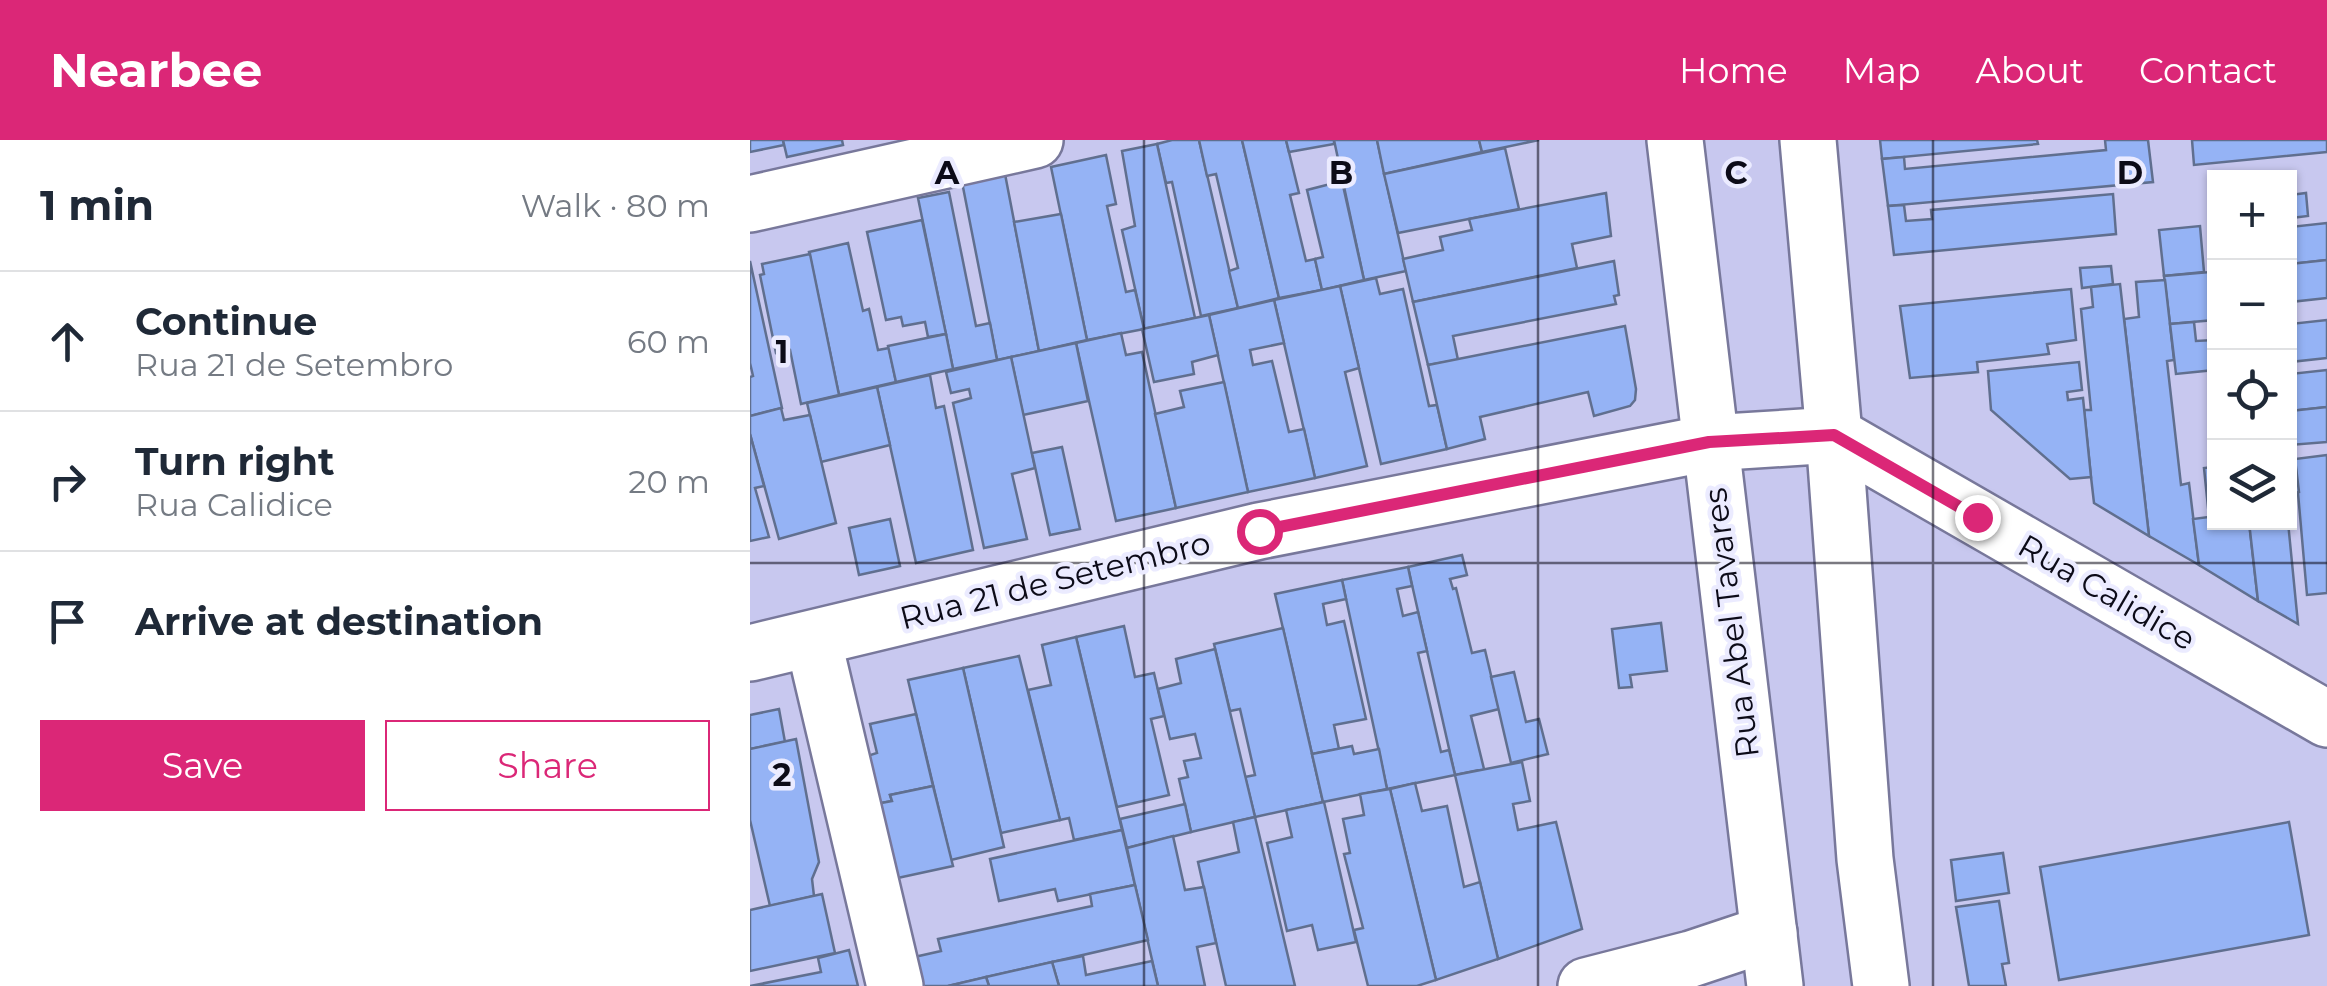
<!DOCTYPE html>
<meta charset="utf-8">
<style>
body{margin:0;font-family:Montserrat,sans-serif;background:#f2f2f3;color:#1f2937}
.controls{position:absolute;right:30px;top:30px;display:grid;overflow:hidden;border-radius:0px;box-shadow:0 2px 8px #0004}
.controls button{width:90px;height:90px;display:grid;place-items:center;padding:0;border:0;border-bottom:2px solid #e0e1e3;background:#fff;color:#1f2937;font:50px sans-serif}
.stop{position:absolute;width:30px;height:30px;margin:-22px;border:8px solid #db2777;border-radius:50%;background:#fff}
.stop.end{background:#db2777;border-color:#fff;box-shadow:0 2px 10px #0008}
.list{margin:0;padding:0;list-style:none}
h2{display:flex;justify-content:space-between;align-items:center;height:130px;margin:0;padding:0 40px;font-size:42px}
h2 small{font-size:32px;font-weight:400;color:#747a83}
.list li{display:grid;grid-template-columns:65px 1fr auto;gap:30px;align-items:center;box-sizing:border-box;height:140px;padding:0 40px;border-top:2px solid #e0e1e3}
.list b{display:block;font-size:38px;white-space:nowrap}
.list p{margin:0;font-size:32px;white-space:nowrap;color:#747a83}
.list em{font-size:32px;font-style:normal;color:#747a83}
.actions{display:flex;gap:20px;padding:30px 40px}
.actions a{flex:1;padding:22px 0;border:2px solid #db2777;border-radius:0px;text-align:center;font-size:35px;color:#db2777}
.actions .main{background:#db2777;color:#fff}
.icon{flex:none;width:55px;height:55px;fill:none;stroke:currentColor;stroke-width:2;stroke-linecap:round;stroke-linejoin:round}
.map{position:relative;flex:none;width:1577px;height:846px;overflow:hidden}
header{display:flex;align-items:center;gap:60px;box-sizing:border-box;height:140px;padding:0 50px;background:#db2777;color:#fff}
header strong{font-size:48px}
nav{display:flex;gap:55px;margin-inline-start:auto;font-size:35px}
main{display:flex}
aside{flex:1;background:#fff}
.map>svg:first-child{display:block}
.building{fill:#95b3f5;stroke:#606f8f;stroke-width:2.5}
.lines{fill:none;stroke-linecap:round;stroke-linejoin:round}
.street-casing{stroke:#78789b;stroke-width:60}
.secondary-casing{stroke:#78789b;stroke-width:60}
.street{stroke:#fff;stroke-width:55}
.secondary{stroke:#fff;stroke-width:55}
.route{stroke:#db2777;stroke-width:12}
.grid{fill:none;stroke:#0c0b18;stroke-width:2.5;stroke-opacity:0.55}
.labels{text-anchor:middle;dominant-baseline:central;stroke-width:9;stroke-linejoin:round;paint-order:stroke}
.street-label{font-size:32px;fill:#0c0b18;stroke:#ebebff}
.grid-label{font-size:32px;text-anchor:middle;font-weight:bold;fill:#0c0b18;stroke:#ebebff;stroke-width:9;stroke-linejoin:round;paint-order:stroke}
</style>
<header>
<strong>Nearbee</strong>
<nav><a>Home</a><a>Map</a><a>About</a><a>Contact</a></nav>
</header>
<main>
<aside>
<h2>1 min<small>Walk · 80 m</small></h2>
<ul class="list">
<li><svg class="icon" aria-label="ahead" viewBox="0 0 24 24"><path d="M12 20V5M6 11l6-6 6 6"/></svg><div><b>Continue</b><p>Rua 21 de Setembro</p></div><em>60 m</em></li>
<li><svg class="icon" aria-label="right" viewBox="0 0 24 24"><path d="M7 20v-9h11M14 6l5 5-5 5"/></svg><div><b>Turn right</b><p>Rua Calidice</p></div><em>20 m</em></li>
<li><svg class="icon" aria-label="arrive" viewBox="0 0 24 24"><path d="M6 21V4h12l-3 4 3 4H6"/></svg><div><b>Arrive at destination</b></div></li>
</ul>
<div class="actions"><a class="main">Save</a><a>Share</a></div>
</aside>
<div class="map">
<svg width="1577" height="846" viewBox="0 0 1577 846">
<rect width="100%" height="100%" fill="#c8c8ef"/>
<g class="building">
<polygon points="0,0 33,0 34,5 0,12"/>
<polygon points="33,0 92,0 93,5 37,17"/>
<polygon points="422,0 449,0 488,168 451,176 422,42 416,43 407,4"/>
<polygon points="449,0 492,0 529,158 488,168 479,131 488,128 466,34 457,36"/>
<polygon points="492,0 536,0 549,53 540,55 556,121 565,119 572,150 529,158"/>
<polygon points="536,0 584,0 584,4 539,12"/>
<polygon points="584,0 627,0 656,131 614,140"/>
<polygon points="627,0 729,0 732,12 634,34"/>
<polygon points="729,0 789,0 732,12"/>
<polygon points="1130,0 1287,0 1288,4 1132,19"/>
<polygon points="1355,0 1398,0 1403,42 1138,66 1132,19 1154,17 1155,29 1356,10"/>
<polygon points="1442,0 1577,0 1577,12 1444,25"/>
<polygon points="407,4 445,178 394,189 372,90 385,86 372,11"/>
<polygon points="755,8 769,69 648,93 634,34"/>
<polygon points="356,15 366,64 357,66 376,152 385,150 394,189 337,200 301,27"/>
<polygon points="255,34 289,211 247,220 212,42"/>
<polygon points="592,41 614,140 572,150 565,119 573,117 557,50"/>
<polygon points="199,52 226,186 240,183 247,220 203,229 168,58"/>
<polygon points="856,53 861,96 822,104 827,128 663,162 653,119 693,110 690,97 722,90 719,79"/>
<polygon points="1556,53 1558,76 1541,78 1540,55"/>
<polygon points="1363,54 1366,94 1144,115 1138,66 1154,65 1156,81 1182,79 1181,70"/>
<polygon points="311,74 337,200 289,211 264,82"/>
<polygon points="172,80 196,194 178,197 175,182 153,186 151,177 136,180 117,92"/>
<polygon points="1577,83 1577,120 1540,124 1540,87"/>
<polygon points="1450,86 1454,132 1414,136 1409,90"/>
<polygon points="98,103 113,171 119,169 128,210 139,208 146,242 89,255 59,112"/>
<polygon points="60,114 89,255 51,264 40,210 26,213 10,135 14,134 12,124"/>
<polygon points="1577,120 1577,158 1540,162 1540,124"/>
<polygon points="0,121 32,268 0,276 0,237 3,236 0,223"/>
<polygon points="864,121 869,155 864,156 866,164 703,196 708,220 678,225 663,162"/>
<polygon points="1361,126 1363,144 1332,148 1330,128"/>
<polygon points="1460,132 1464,180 1420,184 1414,136"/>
<polygon points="626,138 630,154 653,149 679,266 687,265 697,309 631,324 590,146"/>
<polygon points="1415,140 1424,220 1417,221 1431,345 1439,343 1449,425 1399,396 1374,179 1389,177 1386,142"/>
<polygon points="1370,144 1374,179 1399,396 1344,363 1341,337 1334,270 1341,270 1331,169 1343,167 1341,147"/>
<polygon points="590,146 609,228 595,232 617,326 565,338 524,160"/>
<polygon points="1321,149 1326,200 1297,204 1299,214 1227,222 1228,232 1160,238 1150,166"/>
<polygon points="524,160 534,203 500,210 503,225 522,221 539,292 554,289 565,338 498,352 459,175"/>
<polygon points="459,175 468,215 442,222 444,234 404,242 392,189"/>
<polygon points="1577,180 1577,218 1540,222 1540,184"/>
<polygon points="1444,182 1446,201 1464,200 1464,230 1426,234 1420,184"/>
<polygon points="875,186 886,249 885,260 880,266 844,276 838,252 730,277 735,299 697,309 678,225"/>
<polygon points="371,193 376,215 392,212 426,368 366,381 326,203"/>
<polygon points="196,194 203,229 146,242 138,206"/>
<polygon points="326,203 338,261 273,275 261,217"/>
<polygon points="261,217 285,328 262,334 277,399 234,408 203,263 221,258 219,249 201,253 196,232"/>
<polygon points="1329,222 1332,250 1317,252 1318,260 1333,258 1341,337 1320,339 1241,270 1238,231"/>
<polygon points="1577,230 1577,267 1540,271 1540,234"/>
<polygon points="180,235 186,268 194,266 223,410 166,423 127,247"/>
<polygon points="474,242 498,352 426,368 405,274 434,267 430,251"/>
<polygon points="127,247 140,305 71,322 57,263"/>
<polygon points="1577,267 1577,302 1540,305 1540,271"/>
<polygon points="31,268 34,280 60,275 86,383 29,399 0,294 0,276"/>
<polygon points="0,294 14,346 5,348 19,397 0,401"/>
<polygon points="312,307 330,389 300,395 282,313"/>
<polygon points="1577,315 1577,453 1557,455 1545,319"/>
<polygon points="1540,319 1545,319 1549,352 1540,354"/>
<polygon points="1464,327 1464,382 1499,382 1508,461 1449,425 1443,379 1459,377 1454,328"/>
<polygon points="140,379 150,426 109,435 99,388"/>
<polygon points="1499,382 1538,382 1548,484 1508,461"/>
<polygon points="712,415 717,435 700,439 703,449 706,448 722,513 735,510 749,569 721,576 734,629 705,635 658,427"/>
<polygon points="658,427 662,446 647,449 653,476 668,472 677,511 668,513 691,612 699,610 705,635 637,649 592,440"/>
<polygon points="592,440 596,459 573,464 577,485 594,481 616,579 584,585 589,609 562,614 525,454"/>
<polygon points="911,483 917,531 880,535 882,547 869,548 862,489"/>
<polygon points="374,486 385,537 404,533 414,576 401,579 419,655 367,667 326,497"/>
<polygon points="533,488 573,662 505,677 495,637 505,635 490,569 480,571 464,504"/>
<polygon points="326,497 372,690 324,700 319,678 310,680 278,550 301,545 292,505"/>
<polygon points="465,509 505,677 441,692 429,639 438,637 434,621 451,618 445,594 420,599 408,549 431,543 426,519"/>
<polygon points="269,516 310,680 251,693 213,528"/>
<polygon points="213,528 254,707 201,720 158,540"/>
<polygon points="764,532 776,582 789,579 798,614 761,623 741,537"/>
<polygon points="29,569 35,602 0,609 0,575"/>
<polygon points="166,574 183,646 140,655 142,661 126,664 114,617 127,613 120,584"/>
<polygon points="46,599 69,722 62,739 64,756 20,766 0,680 0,609"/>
<polygon points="602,606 604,614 629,609 637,649 573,662 562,614"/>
<polygon points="772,622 780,661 763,664 768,690 806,682 832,789 748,819 705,635"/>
<polygon points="665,643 672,671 697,666 714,747 730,742 748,819 686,840 640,649"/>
<polygon points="183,646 203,726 143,739 126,664 142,661 140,655"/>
<polygon points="640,649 686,840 667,846 618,846 604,790 613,788 594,714 600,713 593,679 614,675 610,654"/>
<polygon points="574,662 606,802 568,810 562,785 537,791 517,703 542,697 536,670"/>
<polygon points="435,664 441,692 377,708 370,679"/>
<polygon points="505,677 545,846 476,846 448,722 489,712 483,682"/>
<polygon points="1539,682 1559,795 1309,840 1290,727"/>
<polygon points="372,690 385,745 308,761 305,749 249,761 240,719"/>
<polygon points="423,696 435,750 454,747 466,803 447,807 455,846 408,846 385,745 377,708"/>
<polygon points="1253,713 1259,753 1206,761 1201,720"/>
<polygon points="385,745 398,800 198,846 167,846 160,818 191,811 188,799 342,766 340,754"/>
<polygon points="72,754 85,813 0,831 0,770"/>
<polygon points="1249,761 1259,823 1252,824 1256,846 1219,846 1206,767"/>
<polygon points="99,810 108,846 0,846 71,832 68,818"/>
<polygon points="333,816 336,835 402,821 408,846 309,846 302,822"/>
<polygon points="302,822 309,846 239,846 236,837"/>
<polygon points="236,837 239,846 198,846"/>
</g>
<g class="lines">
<g class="street-casing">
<g id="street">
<polyline points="0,64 285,0"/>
<polyline points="63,499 145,846"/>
<polyline points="0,513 509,391 959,303 1084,295 1577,579"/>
<polyline points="836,846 941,819 1019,793"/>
</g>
</g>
<g class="secondary-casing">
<g id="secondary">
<polyline points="925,0 1025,846"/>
<polyline points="1058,0 1084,295 1115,719 1131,846"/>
</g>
</g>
<use href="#street" class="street"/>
<use href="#secondary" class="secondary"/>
</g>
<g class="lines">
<polyline class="route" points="509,391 959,302 1084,295 1227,377"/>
</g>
<path class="grid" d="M394,0V846M788,0V846M1183,0V846M0,423H1577"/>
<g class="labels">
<g class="street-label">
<text transform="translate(305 440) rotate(-14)">Rua 21 de Setembro</text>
<text transform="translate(1357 452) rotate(30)">Rua Calidice</text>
<text transform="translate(981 483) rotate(-97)">Rua Abel Tavares</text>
</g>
</g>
<g class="grid-label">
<text x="197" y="44">A</text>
<text x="591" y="44">B</text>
<text x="986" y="44">C</text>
<text x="1380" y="44">D</text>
<text x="32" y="223">1</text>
<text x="32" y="646">2</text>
</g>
</svg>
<div class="controls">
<button>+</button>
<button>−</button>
<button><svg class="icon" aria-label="locate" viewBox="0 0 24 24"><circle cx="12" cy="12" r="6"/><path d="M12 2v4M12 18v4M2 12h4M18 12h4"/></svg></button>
<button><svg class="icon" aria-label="layers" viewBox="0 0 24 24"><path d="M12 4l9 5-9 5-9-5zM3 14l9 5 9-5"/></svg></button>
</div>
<div class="stop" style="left:509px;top:391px"></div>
<div class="stop end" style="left:1227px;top:377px"></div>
</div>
</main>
